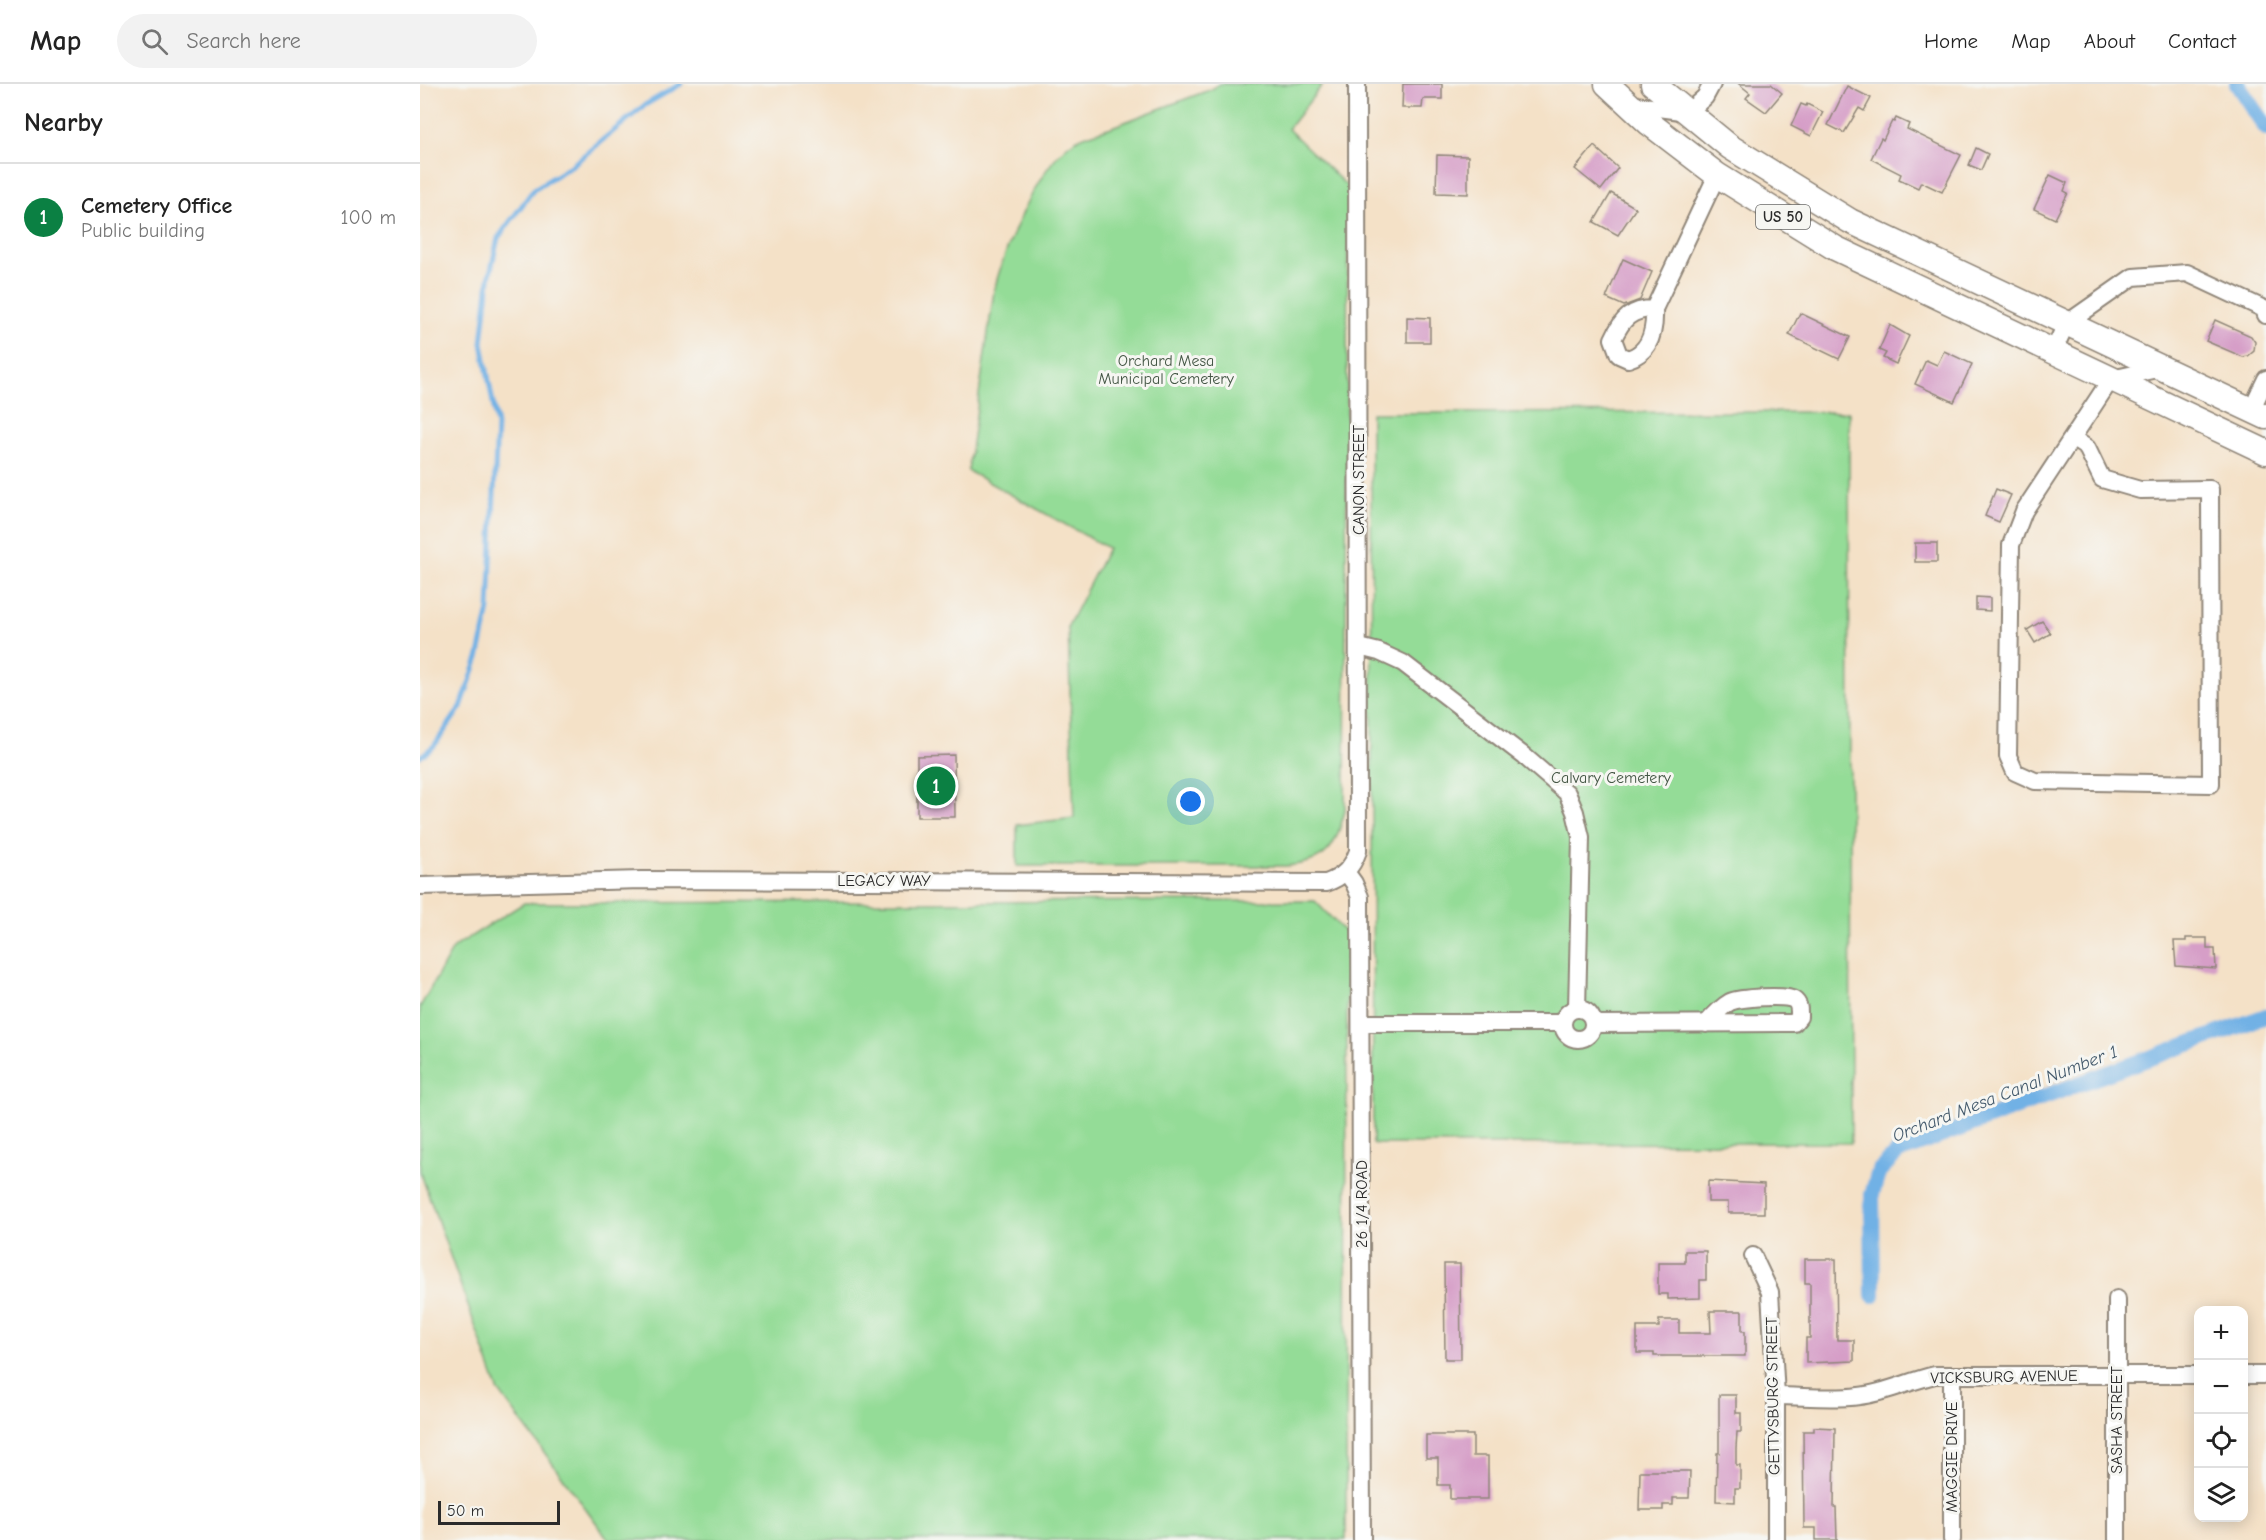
<!DOCTYPE html>
<meta charset="utf-8">
<style>
body{margin:0;font-family:"Comic Neue",sans-serif;background:#f2f2f2;color:#222}
.controls{position:absolute;right:18px;bottom:18px;display:grid;overflow:hidden;border-radius:12px;box-shadow:0 3px 15px #0003}
.controls button{width:54px;height:54px;display:grid;place-items:center;padding:0;border:0;border-bottom:2px solid #e0e0e0;background:#fff;color:#222;font:30px sans-serif}
.scale{position:absolute;left:18px;bottom:15px;width:122px;box-sizing:border-box;padding-left:6px;border:3px solid #2b2b2b;border-top:0;font-size:16px;line-height:21px;white-space:nowrap;color:#2b2b2b;-webkit-text-stroke:4px #f6f6f2;paint-order:stroke}
.you{position:absolute;left:771px;top:718px;width:21px;height:21px;margin:-15px;border:4px solid #fff;border-radius:50%;background:#1a73e8;box-shadow:0 0 0 9px #1a73e833}
.badge{display:grid;place-items:center;width:39px;height:39px;border-radius:50%;background:#0b8043;color:#fff;font-size:20px;font-weight:700}
.pin{position:absolute;translate:-50% -50%;border:3px solid #fff;box-shadow:0 2px 6px #0006}
.list{margin:0;padding:0;list-style:none}
h2{display:flex;justify-content:space-between;align-items:center;height:78px;margin:0;padding:0 24px;font-size:26px}
h2 small{font-size:20px;font-weight:400;color:#767676}
.list li{display:grid;grid-template-columns:39px 1fr auto;gap:18px;align-items:center;box-sizing:border-box;height:108px;padding:0 24px;border-top:2px solid #e0e0e0}
.list b{display:block;font-size:22px;white-space:nowrap}
.list p{margin:0;font-size:20px;white-space:nowrap;color:#767676}
.list em{font-size:20px;font-style:normal;color:#767676}
.icon{flex:none;width:33px;height:33px;fill:none;stroke:currentColor;stroke-width:2;stroke-linecap:round;stroke-linejoin:round}
.map{position:relative;flex:none;width:1846px;height:1456px;overflow:hidden}
header{display:flex;align-items:center;gap:36px;box-sizing:border-box;height:84px;padding:0 30px;background:#fff;border-bottom:2px solid #e0e0e0}
header strong{font-size:28px}
nav{display:flex;gap:33px;margin-inline-start:auto;font-size:21px}
.search{width:420px;height:54px;background:#f2f2f2;display:flex;align-items:center;gap:15px;box-sizing:border-box;padding:0 21px;border-radius:33px;color:#767676;font-size:22px}
main{display:flex}
aside{flex:1;background:#fff}
.map>svg:first-child{display:block}
.green{fill:#94dc97;stroke:#608461;stroke-width:1.5}
.lines{fill:none;stroke-linecap:round;stroke-linejoin:round}
.stream{stroke:#71b1e5;stroke-width:5}
.canal{stroke:#71b1e5;stroke-width:16}
.building{fill:#d69ec7}
.minor-casing{stroke:#908679;stroke-width:20}
.highway-casing{stroke:#908679;stroke-width:27}
.minor{stroke:#fff;stroke-width:16}
.highway{stroke:#fff;stroke-width:24}
.labels{text-anchor:middle;dominant-baseline:central;stroke-width:6;stroke-linejoin:round;paint-order:stroke}
.shield{fill:#f6f6f2;stroke:#686867;stroke-width:1.5}
.shield-label{font-size:15px;font-weight:bold;fill:#2b2b2b}
.park-label{font-size:16px;fill:#455746;stroke:#f6f6f2}
.street-label{font-size:16px;fill:#2b2b2b;stroke:#f6f6f2}
.water-label{font-size:18px;font-style:italic;fill:#445a6c;stroke:#f6f6f2}
</style>
<header>
<strong>Map</strong>
<div class="search"><svg class="icon" aria-label="search" viewBox="0 0 24 24"><circle cx="10" cy="10" r="6"/><path d="M15 15l6 6"/></svg>Search here</div>
<nav><a>Home</a><a>Map</a><a>About</a><a>Contact</a></nav>
</header>
<main>
<aside>
<h2>Nearby<small></small></h2>
<ul class="list">
<li><span class="badge">1</span><div><b>Cemetery Office</b><p>Public building</p></div><em>100 m</em></li>
</ul>
</aside>
<div class="map">
<svg width="1846" height="1456" viewBox="0 0 1846 1456">
<rect width="100%" height="100%" fill="#f6f6f2"/>
<filter id="ink" filterUnits="userSpaceOnUse"><feTurbulence type="fractalNoise" baseFrequency=".0167" numOctaves="2"/><feDisplacementMap in="SourceGraphic" scale="12" xChannelSelector="R" yChannelSelector="G"/><feConvolveMatrix kernelMatrix="1 2 1 2 8 2 1 2 1" color-interpolation-filters="sRGB"/></filter>
<filter id="wash" filterUnits="userSpaceOnUse"><feTurbulence type="fractalNoise" baseFrequency=".008" numOctaves="4" result="noise"/><feDisplacementMap in="SourceGraphic" scale="24" xChannelSelector="R" yChannelSelector="G"/><feGaussianBlur stdDeviation="1.35" result="paint"/><feColorMatrix in="noise" values="0 0 0 0 0 0 0 0 0 0 0 0 0 0 0 0 0 1.4 0 .05"/><feComposite in="paint" operator="in"/></filter>
<g filter="url(#wash)">
<rect width="100%" height="100%" fill="#f4e1c7"/>
<g class="green">
<path d="M799,0H903L868,45L928,103L925,727C914,766 908,777 867,782H597V741L654,734L648,542L688,464L548,387L574,207C584,166 617,84 651,59C661,51 678,48 689,44C723,31 758,18 792,5Z"/>
<polygon points="1429,328 1431,1059 953,1060 951,329"/>
<polygon points="895,817 927,850 926,1456 189,1456 78,1306 0,1087 0,923 34,863 104,819"/>
</g>
<g class="lines">
<polyline class="stream" points="0,673 14,662 41,623 59,571 69,525 77,341 62,259 69,195 78,154 114,105 151,82 225,21 261,0"/>
<g class="canal">
<polyline points="1817,0 1846,44"/>
<polyline points="1453,1211 1452,1110 1459,1087 1478,1068 1661,999 1846,932"/>
</g>
</g>
<g id="blocks">
<g class="building">
<polygon points="983,0 1022,0 1022,15 1003,15 1002,24 982,24"/>
<polygon points="1319,0 1351,0 1362,9 1346,28 1326,14 1330,9"/>
<polygon points="1427,2 1451,14 1444,27 1439,24 1424,49 1408,41"/>
<polygon points="1381,20 1386,22 1387,20 1403,28 1391,52 1371,42"/>
<polygon points="1476,34 1489,40 1487,45 1541,71 1522,108 1501,98 1498,104 1479,95 1481,90 1451,75 1461,54 1463,56 1472,37 1474,38"/>
<polygon points="1174,62 1198,84 1181,106 1155,85"/>
<polygon points="1556,64 1568,70 1561,86 1549,81"/>
<polygon points="1017,71 1048,72 1048,110 1016,109"/>
<polygon points="1630,91 1647,99 1644,107 1648,109 1635,135 1614,125"/>
<polygon points="1191,109 1216,124 1198,151 1174,138"/>
<polygon points="1203,175 1232,188 1220,216 1204,222 1186,214"/>
<polygon points="1380,229 1430,253 1419,275 1369,251"/>
<polygon points="987,233 1010,234 1010,258 987,258"/>
<polygon points="1795,236 1831,252 1835,258 1834,267 1828,272 1823,273 1786,257"/>
<polygon points="1470,241 1489,252 1476,280 1463,274 1466,269 1459,266"/>
<polygon points="1524,267 1552,280 1534,318 1495,300 1506,276 1517,281"/>
<polygon points="1576,405 1591,411 1579,438 1565,432"/>
<rect x="1495" y="459" width="22" height="19"/>
<polygon points="1556,513 1570,514 1570,527 1556,526"/>
<polygon points="1622,537 1631,549 1615,559 1607,546"/>
<polygon points="534,671 535,733 497,733 497,672"/>
<polygon points="1766,854 1787,854 1787,865 1795,865 1796,885 1756,882 1754,857 1766,857"/>
<polygon points="1288,1097 1344,1100 1344,1129 1308,1129 1308,1118 1288,1118"/>
<polygon points="1265,1167 1286,1167 1286,1196 1280,1196 1280,1214 1248,1215 1248,1210 1238,1210 1238,1179 1265,1179"/>
<polygon points="1385,1175 1416,1175 1417,1256 1434,1256 1434,1277 1386,1279 1386,1254 1390,1254 1390,1199 1385,1199"/>
<polygon points="1024,1180 1040,1180 1041,1275 1025,1275"/>
<polygon points="1290,1227 1322,1227 1322,1247 1325,1247 1325,1272 1234,1272 1234,1269 1217,1269 1217,1243 1239,1243 1239,1236 1259,1236 1259,1249 1291,1249"/>
<polygon points="1299,1311 1316,1311 1316,1329 1321,1329 1321,1348 1317,1348 1316,1364 1316,1381 1320,1381 1320,1404 1315,1404 1315,1418 1296,1417 1297,1369 1299,1369"/>
<polygon points="1394,1343 1415,1344 1414,1423 1416,1423 1417,1456 1396,1456 1396,1444 1384,1444 1383,1347 1394,1347"/>
<polygon points="1006,1351 1053,1351 1053,1372 1068,1372 1068,1415 1030,1415 1030,1401 1018,1401 1018,1374 1006,1374"/>
<polygon points="1220,1387 1270,1387 1269,1414 1253,1414 1253,1421 1243,1421 1243,1426 1219,1426"/>
</g>
</g>
</g>
<g filter="url(#ink)">
<use href="#blocks" fill-opacity="0" stroke="#908679" stroke-width="1.5"/>
<g class="lines">
<g class="minor-casing">
<g id="minor">
<polyline points="1208,20 1268,28 1285,13 1292,0"/>
<path d="M1234,225C1211,225 1202,235 1193,255L1199,271L1208,275C1231,268 1235,246 1234,225L1297,91"/>
<polyline points="1633,268 1646,240 1713,193 1767,189 1844,225 1846,231"/>
<polyline points="1831,326 1846,295"/>
<polyline points="1652,354 1667,364 1682,395 1720,406 1790,405 1791,700 1615,697 1595,688 1588,672 1591,461 1604,427 1691,295 1742,284"/>
<polyline points="939,563 959,568 983,579 1104,672 1147,709 1155,728 1161,753 1157,925"/>
<polyline points="926,788 934,799 940,813 942,1456"/>
<path d="M0,802L222,796L906,799C923,793 932,784 938,767L937,0"/>
<circle cx="1158" cy="940" r="15"/>
<polyline points="941,939 1143,939"/>
<path d="M1173,940L1374,939L1379,933C1379,927 1380,920 1374,916C1367,910 1319,914 1310,918C1301,923 1293,932 1286,940"/>
<polyline points="1333,1172 1350,1208 1356,1312 1356,1456"/>
<polyline points="1697,1215 1697,1456"/>
<polyline points="1824,1291 1846,1291"/>
<path d="M1356,1312C1383,1312 1412,1316 1439,1312C1466,1309 1489,1297 1515,1291H1778"/>
<polyline points="1532,1456 1532,1291"/>
</g>
</g>
<g class="highway-casing">
<g id="highway">
<polyline points="1187,0 1229,39 1297,91 1415,164 1846,368"/>
<polyline points="1233,0 1310,63 1430,137 1846,333"/>
</g>
</g>
<use href="#minor" class="minor"/>
<use href="#highway" class="highway"/>
</g>
</g>
<g class="labels">
<rect class="shield" x="1336" y="121" width="54" height="24" rx="4.5"/>
<g class="shield-label">
<text x="1363" y="133">US 50</text>
</g>
<g class="park-label">
<text x="746" y="277">Orchard Mesa<tspan x="746" dy="18">Municipal Cemetery</tspan></text>
<text x="1191" y="694">Calvary Cemetery</text>
</g>
<g class="street-label">
<text transform="translate(939 396) rotate(-90)">CANON STREET</text>
<text x="464" y="797">LEGACY WAY</text>
<text transform="translate(942 1120) rotate(-90)">26 1/4 ROAD</text>
<text transform="translate(1584 1293) rotate(-1)">VICKSBURG AVENUE</text>
<text transform="translate(1353 1312) rotate(-91)">GETTYSBURG STREET</text>
<text transform="translate(1697 1336) rotate(-90)">SASHA STREET</text>
<text transform="translate(1532 1373) rotate(-90)">MAGGIE DRIVE</text>
</g>
<g class="water-label">
<text transform="translate(1585 1010) rotate(-21)">Orchard Mesa Canal Number 1</text>
</g>
</g>
</svg>
<div class="controls">
<button>+</button>
<button>−</button>
<button><svg class="icon" aria-label="locate" viewBox="0 0 24 24"><circle cx="12" cy="12" r="6"/><path d="M12 2v4M12 18v4M2 12h4M18 12h4"/></svg></button>
<button><svg class="icon" aria-label="layers" viewBox="0 0 24 24"><path d="M12 4l9 5-9 5-9-5zM3 14l9 5 9-5"/></svg></button>
</div>
<div class="scale">50 m</div>
<div class="you"></div>
<div class="pin badge" style="left:516px;top:702px">1</div>
</div>
</main>
